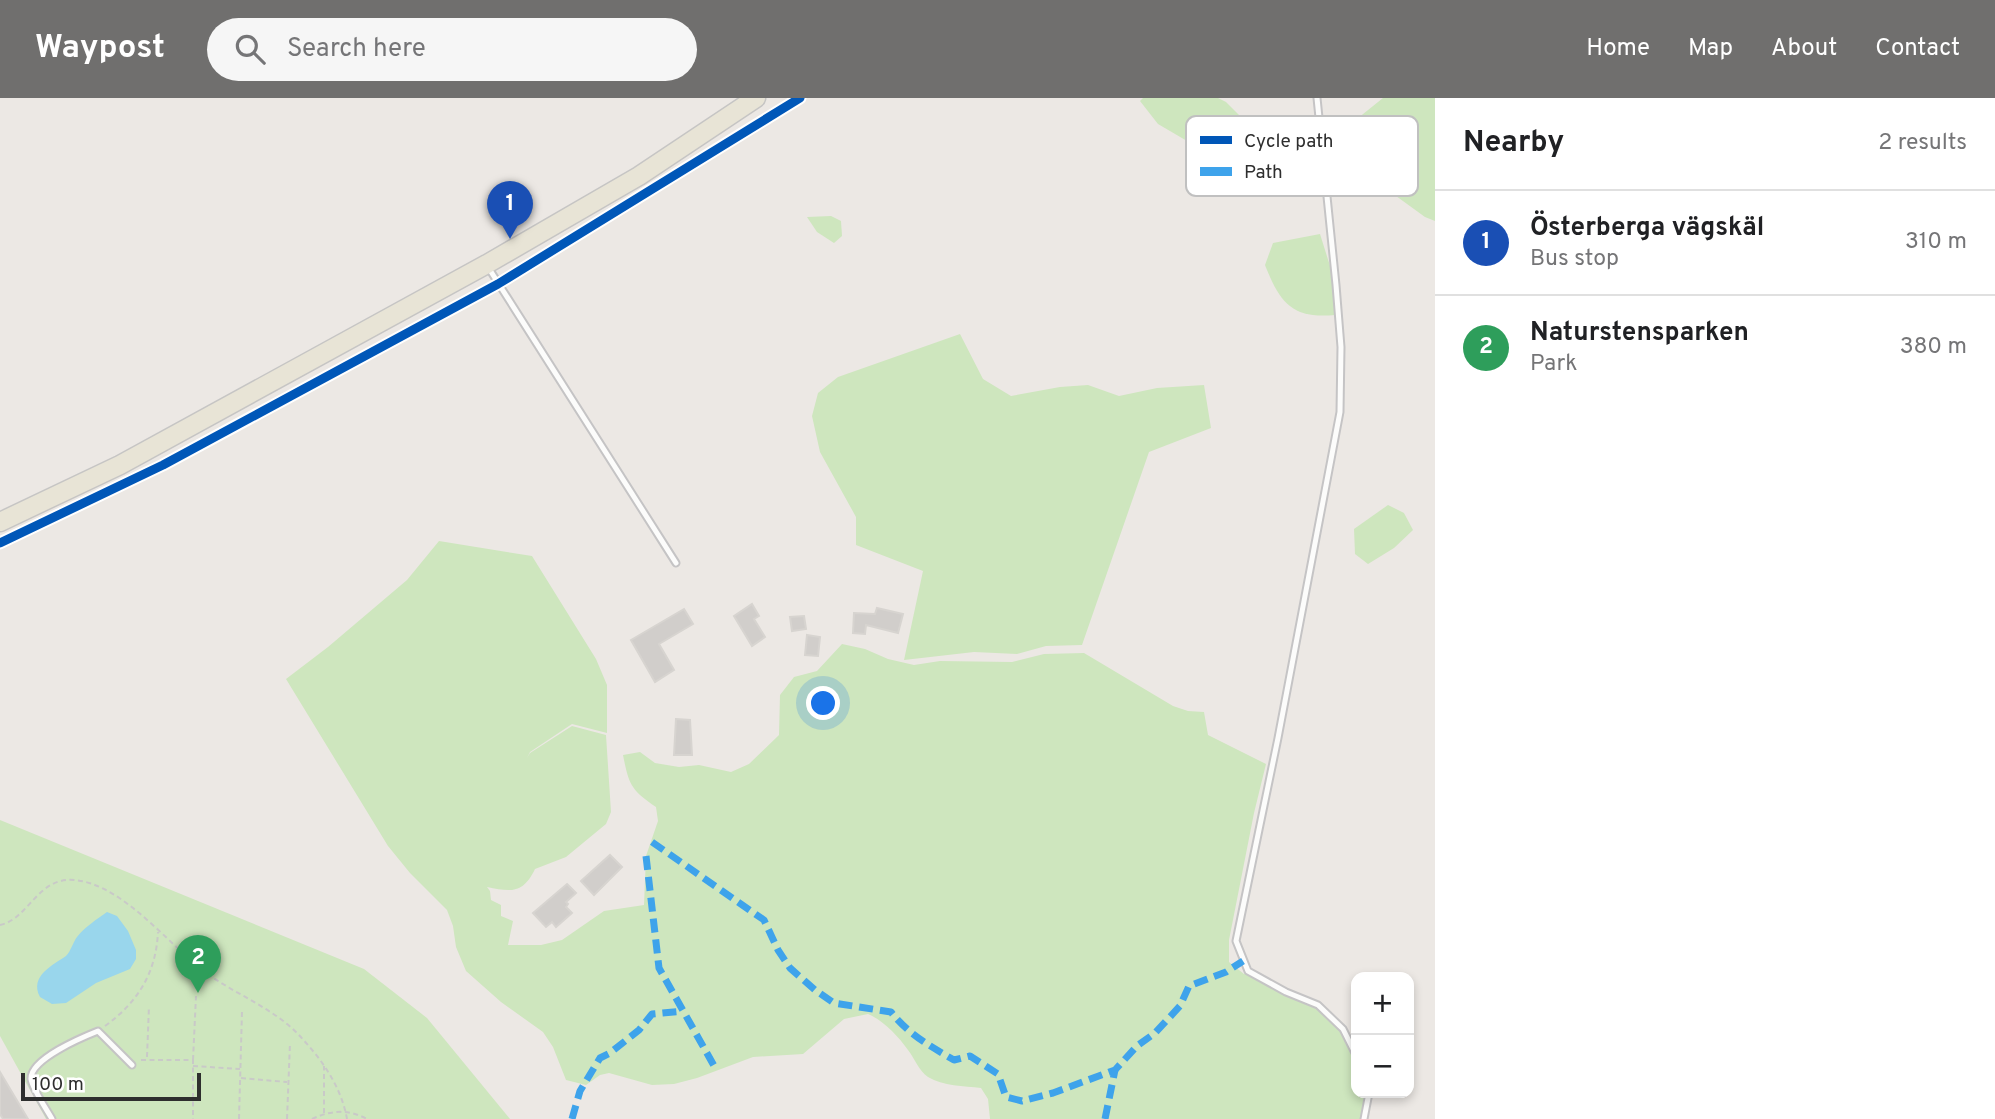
<!DOCTYPE html>
<meta charset="utf-8">
<style>
body{margin:0;font-family:Overpass,sans-serif;background:#f6f6f6;color:#202124}
.controls{position:absolute;right:21px;bottom:21px;display:grid;overflow:hidden;border-radius:14px;box-shadow:0 4px 10px #0003}
.controls button{width:63px;height:63px;display:grid;place-items:center;padding:0;border:0;border-bottom:2px solid #e0e0e0;background:#fff;color:#202124;font:35px sans-serif}
.scale{position:absolute;left:21px;bottom:18px;width:180px;box-sizing:border-box;padding-left:7px;border:4px solid #2e2e2e;border-top:0;font-size:19px;line-height:24px;white-space:nowrap;color:#2e2e2e;-webkit-text-stroke:5px #fff;paint-order:stroke}
.you{position:absolute;left:824px;top:606px;width:24px;height:24px;margin:-18px;border:5px solid #fff;border-radius:50%;background:#1a73e8;box-shadow:0 0 0 10px #1a73e833}
.badge{display:grid;place-items:center;width:46px;height:46px;border-radius:50%;background:#706f6e;color:#fff;font-size:23px;font-weight:700}
.pin{position:absolute;translate:-50% -58px;filter:drop-shadow(0 2px 4px #0008)}
.pin::after{content:'';position:absolute;top:37px;width:24px;height:21px;background:inherit;clip-path:polygon(0 0,100% 0,50% 100%)}
.list{margin:0;padding:0;list-style:none}
h2{display:flex;justify-content:space-between;align-items:center;height:91px;margin:0;padding:0 28px;font-size:30px}
h2 small{font-size:23px;font-weight:400;color:#757577}
.list li{display:grid;grid-template-columns:46px 1fr auto;gap:21px;align-items:center;box-sizing:border-box;height:105px;padding:0 28px;border-top:2px solid #e0e0e0}
.list b{display:block;font-size:26px;white-space:nowrap}
.list p{margin:0;font-size:23px;white-space:nowrap;color:#757577}
.list em{font-size:23px;font-style:normal;color:#757577}
.icon{flex:none;width:38px;height:38px;fill:none;stroke:currentColor;stroke-width:2;stroke-linecap:round;stroke-linejoin:round}
.map{position:relative;flex:none;width:1435px;height:1021px;overflow:hidden}
header{display:flex;align-items:center;gap:42px;box-sizing:border-box;height:98px;padding:0 35px;background:#706f6e;color:#fff}
header strong{font-size:33px}
nav{display:flex;gap:38px;margin-inline-start:auto;font-size:24px}
.search{width:490px;height:63px;background:#f6f6f6;display:flex;align-items:center;gap:18px;box-sizing:border-box;padding:0 24px;border-radius:38px;color:#757577;font-size:26px}
main{display:flex}
aside{flex:1;background:#fff}
.map>svg:first-child{display:block}
.green{fill:#cee6be}
.water{fill:#99d6ec}
.building{fill:#d1cecb;stroke:#d7d4d0;stroke-width:2}
.lines{fill:none;stroke-linecap:round;stroke-linejoin:round}
.service-casing{stroke:#c5c4c5;stroke-width:9}
.primary-casing{stroke:#c6c5c4;stroke-width:21}
.path{stroke:#c9c9c8;stroke-width:2;stroke-dasharray:5 3.5;stroke-linecap:butt}
.service{stroke:#fcfcfb;stroke-width:5}
.primary{stroke:#e8e4d6;stroke-width:18}
.quiet{stroke:#3ea3eb;stroke-width:7;stroke-dasharray:14 7;stroke-linecap:butt}
.cycleway-casing{stroke:#fff;stroke-width:13}
.cycleway{stroke:#0057b8;stroke-width:9}
.key{fill:#fff;stroke:#c0c0c0;stroke-width:2}
.key-label{font-size:19px;fill:#2e2e2e}
</style>
<header>
<strong>Waypost</strong>
<div class="search"><svg class="icon" aria-label="search" viewBox="0 0 24 24"><circle cx="10" cy="10" r="6"/><path d="M15 15l6 6"/></svg>Search here</div>
<nav><a>Home</a><a>Map</a><a>About</a><a>Contact</a></nav>
</header>
<main>
<div class="map">
<svg width="1435" height="1021" viewBox="0 0 1435 1021">
<rect width="100%" height="100%" fill="#ece8e4"/>
<g class="green">
<polygon points="1143,0 1218,0 1226,4 1241,19 1199,50 1158,26 1140,3"/>
<polygon points="1383,0 1435,0 1435,123 1425,119 1374,82 1320,68 1327,45"/>
<polygon points="831,118 841,123 842,138 834,145 817,134 807,119"/>
<path d="M1320,136L1336,187L1335,217C1292,221 1280,205 1265,167L1273,145Z"/>
<polygon points="960,236 983,281 1011,298 1060,289 1088,287 1119,298 1157,290 1204,287 1211,330 1149,354 1082,547 1046,548 1017,556 974,554 904,562 923,473 856,447 856,419 820,354 812,318 818,295 838,279"/>
<polygon points="1388,407 1404,415 1413,432 1394,450 1368,466 1355,456 1354,431"/>
<path d="M439,443L532,458L596,561L607,587V635L572,626L530,654L527,660L530,655L572,628L606,637L611,714L606,726L566,759L535,771C523,796 511,794 487,789L490,793L491,802L501,807V818L513,823L508,847H541L562,842L604,813L644,807L646,758L658,723L656,709C631,692 629,687 623,657L640,654L655,665L679,669L699,667L731,674L749,666L779,637L780,597L794,579L817,573L842,546L865,551L888,561L914,567L940,563L1012,564L1044,556L1084,555L1173,608L1188,613L1204,614L1208,637L1266,666L1254,715L1229,842V864L1244,876L1248,873L1285,894L1299,896L1318,907L1343,931L1356,956V995H1368L1364,1021H990L988,1001L981,990C964,988 943,988 928,979C919,973 915,961 908,952C898,938 884,923 868,916L844,921L803,956L753,959L697,980L674,986L652,987L609,975L600,977L586,987L566,982L553,949L543,934L501,904L466,873L456,849L453,828L447,812L410,775L388,748L286,581L328,549L407,482Z"/>
<polygon points="0,722 364,871 427,920 510,1021 46,1021 0,938"/>
</g>
<path class="water" d="M107,814L117,818L128,833L136,852V861L130,871L96,885L66,905L52,906L40,899C29,878 53,867 66,858C71,853 73,844 77,839C85,829 97,821 107,814Z"/>
<g class="building">
<polygon points="752,506 759,518 754,521 765,539 752,548 734,518"/>
<polygon points="877,510 903,516 898,535 866,527 865,536 853,535 854,515 875,516"/>
<polygon points="684,511 693,526 659,546 674,572 655,584 631,542"/>
<polygon points="804,518 806,531 792,533 790,519"/>
<polygon points="807,537 820,539 818,558 805,557"/>
<polygon points="676,621 690,622 692,657 674,657"/>
<polygon points="610,757 622,769 594,797 581,783"/>
<polygon points="567,786 576,795 566,804 568,806 566,809 572,815 556,829 552,824 546,829 533,815"/>
<polygon points="0,974 28,1021 3,1021 0,1016"/>
</g>
<g class="lines">
<g class="service-casing">
<g id="service">
<polyline points="1317,0 1336,187 1341,249 1340,314 1278,640 1236,843 1248,873 1286,894 1318,907 1343,931 1356,957"/>
<polyline points="488,169 676,465"/>
<path d="M52,1021C47,1012 32,990 31,981C30,961 83,939 98,933L132,967"/>
<polyline points="1364,1021 1369,995"/>
</g>
</g>
<g class="primary-casing">
<polyline id="primary" points="0,424 120,367 487,166 639,78 756,0"/>
</g>
<g class="path">
<path d="M0,827C29,821 37,779 74,782C125,786 172,852 212,879C240,898 273,911 297,935C320,959 341,987 347,1021"/>
<path d="M105,928C138,904 156,875 158,834"/>
<polyline points="147,959 149,908"/>
<polyline points="141,962 193,962 193,1021"/>
<polyline points="193,962 196,898"/>
<polyline points="193,968 240,971"/>
<polyline points="241,980 287,984"/>
<polyline points="324,1015 324,968"/>
<polyline points="239,1021 242,913"/>
<polyline points="287,1021 290,945"/>
<path d="M312,1021C331,1012 348,1011 367,1021"/>
</g>
<use href="#service" class="service"/>
<use href="#primary" class="primary"/>
<g class="quiet">
<path d="M652,744L764,822L778,852L790,870L815,892L834,905L891,914C908,936 930,948 954,962L970,958L998,976L1006,999L1022,1003L1053,995L1115,972L1137,948L1155,935L1180,908L1189,888L1226,874L1243,863"/>
<polyline points="646,758 659,870 717,973"/>
<polyline points="572,1021 580,993 600,960 610,955 639,932 652,916 683,913"/>
<polyline points="1105,1021 1115,972"/>
</g>
<g class="cycleway-casing">
<polyline id="cycleway" points="0,445 163,367 498,186 800,0"/>
</g>
<use href="#cycleway" class="cycleway"/>
</g>
<rect x="1186" y="18" width="232" height="80" rx="10" class="key"/>
<rect x="1200" y="38" width="32" height="8" fill="#0057b8"/>
<rect x="1200" y="69" width="32" height="9" fill="#3ea3eb"/>
<g class="key-label">
<text x="1244" y="49">Cycle path</text>
<text x="1244" y="80">Path</text>
</g>
</svg>
<div class="controls">
<button>+</button>
<button>−</button>
</div>
<div class="scale">100 m</div>
<div class="you"></div>
<div class="pin badge" style="left:510px;top:141px;background:#1a4fb4">1</div>
<div class="pin badge" style="left:198px;top:895px;background:#2e9e5b">2</div>
</div>
<aside>
<h2>Nearby<small>2 results</small></h2>
<ul class="list">
<li><span class="badge" style="background:#1a4fb4">1</span><div><b>Österberga vägskäl</b><p>Bus stop</p></div><em>310 m</em></li>
<li><span class="badge" style="background:#2e9e5b">2</span><div><b>Naturstensparken</b><p>Park</p></div><em>380 m</em></li>
</ul>
</aside>
</main>
